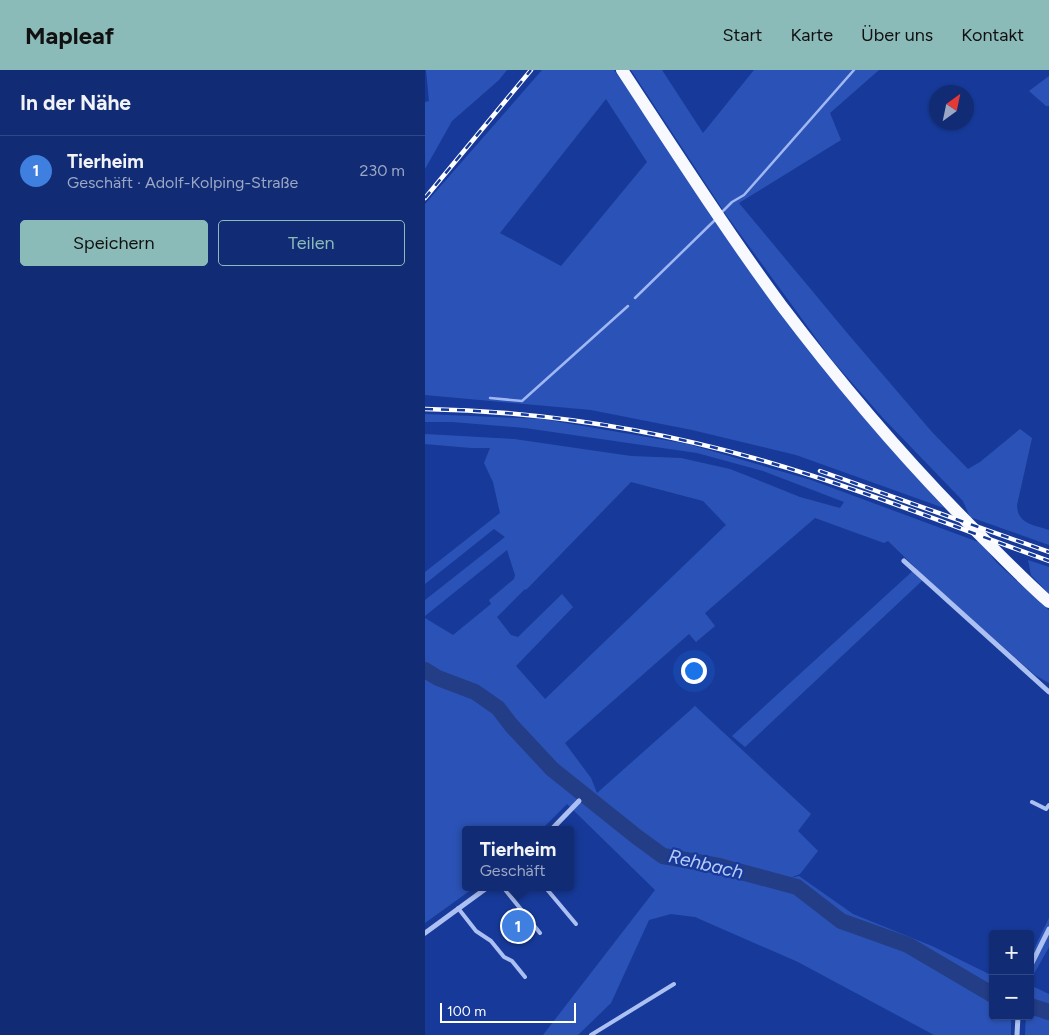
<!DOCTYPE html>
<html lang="de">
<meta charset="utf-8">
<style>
body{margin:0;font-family:Figtree,sans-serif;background:#1e387c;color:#f1f3f6}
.controls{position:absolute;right:15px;bottom:15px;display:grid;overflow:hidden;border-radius:5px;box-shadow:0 1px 4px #0004}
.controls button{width:45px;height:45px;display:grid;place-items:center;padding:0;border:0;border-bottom:1px solid #304886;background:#112c74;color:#f1f3f6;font:25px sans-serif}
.compass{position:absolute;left:504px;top:15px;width:45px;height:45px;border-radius:50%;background:#112c74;box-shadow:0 1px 4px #0004;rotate:33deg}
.scale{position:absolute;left:15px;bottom:12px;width:136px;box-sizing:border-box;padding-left:5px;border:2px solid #fff;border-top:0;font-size:14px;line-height:18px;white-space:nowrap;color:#fff;-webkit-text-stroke:4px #173a9a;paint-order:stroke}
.you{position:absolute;left:268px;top:600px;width:18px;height:18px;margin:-12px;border:4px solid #fff;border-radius:50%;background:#1a73e8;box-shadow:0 0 0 8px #1a73e833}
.badge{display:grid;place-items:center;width:32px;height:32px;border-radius:50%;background:#8bbbb9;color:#fff;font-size:16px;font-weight:700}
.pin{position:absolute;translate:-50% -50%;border:2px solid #fff;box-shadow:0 1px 5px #0006}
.popup{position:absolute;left:37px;top:756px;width:112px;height:65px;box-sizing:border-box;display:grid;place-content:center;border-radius:5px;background:#112c74;filter:drop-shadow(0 1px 4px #0005);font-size:16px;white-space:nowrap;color:#9ca7c5}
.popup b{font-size:19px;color:#f1f3f6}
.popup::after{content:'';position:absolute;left:50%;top:100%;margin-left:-10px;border:10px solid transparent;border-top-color:#112c74}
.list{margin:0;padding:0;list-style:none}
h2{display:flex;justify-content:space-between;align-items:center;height:65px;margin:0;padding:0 20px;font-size:21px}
h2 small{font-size:16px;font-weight:400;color:#9ca7c5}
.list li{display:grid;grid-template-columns:32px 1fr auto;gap:15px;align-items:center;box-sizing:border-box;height:70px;padding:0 20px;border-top:1px solid #304886}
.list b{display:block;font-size:19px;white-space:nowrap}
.list p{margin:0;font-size:16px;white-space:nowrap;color:#9ca7c5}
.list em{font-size:16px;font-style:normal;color:#9ca7c5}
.actions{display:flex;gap:10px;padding:15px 20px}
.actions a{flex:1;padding:11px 0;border:1px solid #8bbbb9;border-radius:5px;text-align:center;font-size:18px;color:#8bbbb9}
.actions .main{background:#8bbbb9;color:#111}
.map{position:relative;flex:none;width:624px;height:965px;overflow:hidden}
header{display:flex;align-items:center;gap:30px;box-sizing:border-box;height:70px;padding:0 25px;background:#8bbbb9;color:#111}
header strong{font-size:24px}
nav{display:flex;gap:28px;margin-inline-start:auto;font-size:18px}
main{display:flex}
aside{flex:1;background:#112c74}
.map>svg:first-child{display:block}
.green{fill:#2b53b7;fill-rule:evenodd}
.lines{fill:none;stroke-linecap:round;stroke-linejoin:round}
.stream{stroke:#9fb8f4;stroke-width:2.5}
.river{stroke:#233d86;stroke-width:16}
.lane{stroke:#acc0f2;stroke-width:4}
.street{stroke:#acc0f2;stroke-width:5}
.primary{stroke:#f7f9ff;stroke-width:12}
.rail-casing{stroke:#fff;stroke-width:4.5}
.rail{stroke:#173a9a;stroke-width:2.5;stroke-dasharray:8;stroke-linecap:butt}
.labels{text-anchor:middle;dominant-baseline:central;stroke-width:4.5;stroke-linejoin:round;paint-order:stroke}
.water-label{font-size:19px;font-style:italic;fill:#b9cbf8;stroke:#173a9a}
</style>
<header>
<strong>Mapleaf</strong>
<nav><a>Start</a><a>Karte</a><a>Über uns</a><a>Kontakt</a></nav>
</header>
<main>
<aside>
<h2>In der Nähe<small></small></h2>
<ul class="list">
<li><span class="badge" style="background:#3f7fe0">1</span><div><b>Tierheim</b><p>Geschäft · Adolf-Kolping-Straße</p></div><em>230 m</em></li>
</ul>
<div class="actions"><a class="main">Speichern</a><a>Teilen</a></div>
</aside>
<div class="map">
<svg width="624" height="965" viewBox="0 0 624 965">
<rect width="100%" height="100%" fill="#173a9a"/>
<g class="green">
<polygon points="1,0 82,0 74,10 27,51 0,99 0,32 4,31"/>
<path d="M117,0H189L392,289L519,438L371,385L267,360L166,340L0,325V134ZM181,29L222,92L136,196L75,163Z"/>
<path d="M206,0H237L278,63L329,0H454L405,43L416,70L314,133L423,264L507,362L543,399L555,392L595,359L607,368L592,435C592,454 609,455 624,460V475L545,447L538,431L458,348L407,290L302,146Z"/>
<polygon points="624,6 624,36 621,36 604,21"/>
<path d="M0,344L117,349L263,374L386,410L556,473L572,493L624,540V613L610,605L500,508L320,677L307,666L491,498L463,471L459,473L390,448L280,543L290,556L271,572L264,564L140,673L166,708L172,723L270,636L386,744L373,761L393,781L375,804L365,808L374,806L428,844L507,876L568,906V946H586V965H509L373,892L270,847L246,844L224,850L186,933L153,965H118L230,820L142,734L116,760H41V817H50L0,853V548L28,565L66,534L64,530L89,509L90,505L82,480L0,546V530L80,467L69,459L0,514V502L75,443L68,412L59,393L65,378H46L0,374V364L89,369L206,386L256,388L305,399L375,427L415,438L419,432L338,401L272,383L100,358L27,352H0ZM206,412L278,431L301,455L120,629L91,596L148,537L137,524L93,567L86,565L72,547L100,519L101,520Z"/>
<polygon points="603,490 624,497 624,524 606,505"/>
<polygon points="624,848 624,877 605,911 605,887"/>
<polygon points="605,915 624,924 624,965 600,965 601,946 605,946"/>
</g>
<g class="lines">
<g class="stream">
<polyline points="296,143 307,132 319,125 429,0"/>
<polyline points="210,228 291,149"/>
<polyline points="65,328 97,331 203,236"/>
</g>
<g class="river">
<polyline points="0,600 13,608 50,622 73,638 86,655 127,699 212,767 238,786 294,796 372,817 416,851 483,875 568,925"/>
<polyline points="605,936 624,942"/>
</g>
<g class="lane">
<polyline points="607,732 621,739 624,735"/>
<polyline points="78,817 115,863"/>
<polyline points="120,817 151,854"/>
<polyline points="33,838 51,861 66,871 79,887 87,891 100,907"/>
<polyline points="166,965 249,914"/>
</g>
<g class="street">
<polyline points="479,491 624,622"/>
<polyline points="126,760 154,731"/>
<polyline points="0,863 63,817"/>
<polyline points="605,897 624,859"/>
<polyline points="592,965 593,946"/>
</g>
<path class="primary" d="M197,0C249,79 300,159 356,235C418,317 485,396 559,469C580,490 601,512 624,532"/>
<g class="rail-casing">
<g id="rail">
<polyline points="0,128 106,0"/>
<path d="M0,339C113,341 223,358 332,389C431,417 527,456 624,491"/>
<polyline points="395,401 624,482"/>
</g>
</g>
<use href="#rail" class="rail"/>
</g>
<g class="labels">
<g class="water-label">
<text transform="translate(281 794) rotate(13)">Rehbach</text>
</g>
</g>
</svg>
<div class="controls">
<button>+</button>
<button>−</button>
</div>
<svg class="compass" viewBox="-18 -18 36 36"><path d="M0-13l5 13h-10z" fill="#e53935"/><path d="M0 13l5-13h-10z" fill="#9ca7c5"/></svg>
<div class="scale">100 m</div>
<div class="you"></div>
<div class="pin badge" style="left:93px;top:856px;background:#3f7fe0">1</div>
<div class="popup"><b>Tierheim</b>Geschäft</div>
</div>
</main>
